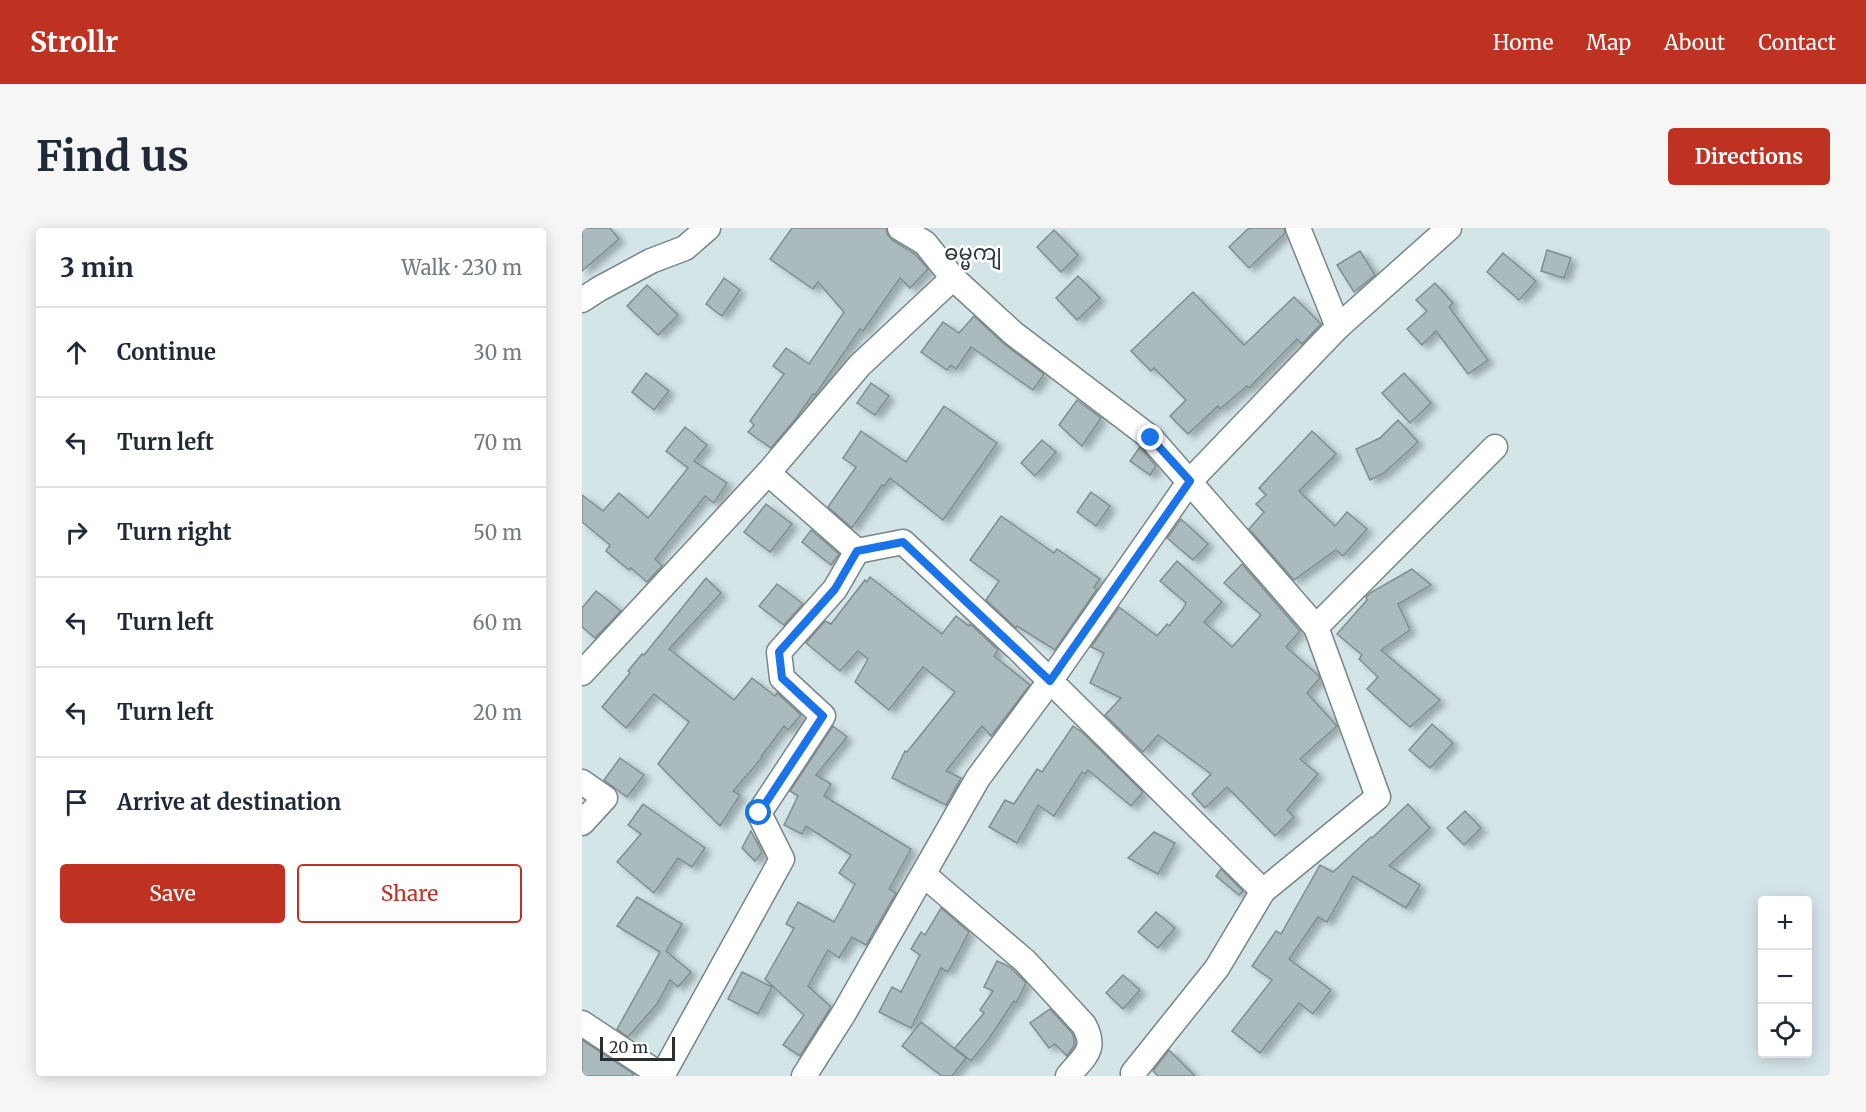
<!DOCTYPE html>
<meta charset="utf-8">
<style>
body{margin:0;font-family:Merriweather,"Noto Sans Myanmar",serif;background:#f6f6f7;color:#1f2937}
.controls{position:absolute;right:18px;bottom:18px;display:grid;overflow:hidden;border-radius:6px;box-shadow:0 3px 15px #0003}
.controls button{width:54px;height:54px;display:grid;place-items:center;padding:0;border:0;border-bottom:2px solid #e0e1e3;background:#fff;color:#1f2937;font:30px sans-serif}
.scale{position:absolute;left:18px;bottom:15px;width:75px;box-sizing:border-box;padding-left:6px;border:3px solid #2a3031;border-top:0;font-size:16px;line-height:21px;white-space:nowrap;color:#2a3031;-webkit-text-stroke:4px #fff;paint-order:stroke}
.stop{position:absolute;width:18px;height:18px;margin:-14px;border:4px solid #1a73e8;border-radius:50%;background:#fff}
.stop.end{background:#1a73e8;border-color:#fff;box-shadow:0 2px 6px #0008}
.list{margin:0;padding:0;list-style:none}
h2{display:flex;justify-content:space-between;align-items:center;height:78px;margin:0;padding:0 24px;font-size:26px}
h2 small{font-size:20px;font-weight:400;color:#747a83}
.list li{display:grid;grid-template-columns:39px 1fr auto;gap:18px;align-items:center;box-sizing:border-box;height:90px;padding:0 24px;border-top:2px solid #e0e1e3}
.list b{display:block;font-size:22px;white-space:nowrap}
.list em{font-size:20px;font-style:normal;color:#747a83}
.actions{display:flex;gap:12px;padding:18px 24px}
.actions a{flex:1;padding:14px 0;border:2px solid #bf3222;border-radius:6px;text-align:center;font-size:21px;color:#bf3222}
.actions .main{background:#bf3222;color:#fff}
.icon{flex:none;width:33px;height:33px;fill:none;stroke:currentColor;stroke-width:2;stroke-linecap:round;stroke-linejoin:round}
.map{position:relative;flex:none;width:1248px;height:848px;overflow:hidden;border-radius:6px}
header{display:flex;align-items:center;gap:36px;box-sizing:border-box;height:84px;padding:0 30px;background:#bf3222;color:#fff}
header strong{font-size:28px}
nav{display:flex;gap:33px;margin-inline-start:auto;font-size:21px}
.intro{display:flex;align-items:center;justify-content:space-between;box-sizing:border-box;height:144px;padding:0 36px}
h1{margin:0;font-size:42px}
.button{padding:15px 27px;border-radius:6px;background:#bf3222;color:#fff;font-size:21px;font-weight:700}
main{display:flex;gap:36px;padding:0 36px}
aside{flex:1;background:#fff;border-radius:6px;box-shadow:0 3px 15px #0003}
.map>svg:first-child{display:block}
.building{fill:#aababd;stroke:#7e8e91;stroke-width:1.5;filter:url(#shadow)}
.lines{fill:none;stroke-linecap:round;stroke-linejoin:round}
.minor-casing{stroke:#768689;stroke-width:27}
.minor{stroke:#fff;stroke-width:24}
.route{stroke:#1a73e8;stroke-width:8}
.labels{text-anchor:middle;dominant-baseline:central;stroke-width:5;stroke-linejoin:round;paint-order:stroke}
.quarter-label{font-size:21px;fill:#2b393c;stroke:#fff}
</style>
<header>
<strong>Strollr</strong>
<nav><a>Home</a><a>Map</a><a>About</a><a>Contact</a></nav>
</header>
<div class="intro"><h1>Find us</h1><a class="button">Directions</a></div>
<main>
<aside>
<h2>3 min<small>Walk · 230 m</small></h2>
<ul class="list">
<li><svg class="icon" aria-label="ahead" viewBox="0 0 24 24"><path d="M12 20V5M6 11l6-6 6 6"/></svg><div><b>Continue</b></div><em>30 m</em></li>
<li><svg class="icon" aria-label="left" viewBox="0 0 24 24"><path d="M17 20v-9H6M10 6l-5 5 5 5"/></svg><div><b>Turn left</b></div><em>70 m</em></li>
<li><svg class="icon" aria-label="right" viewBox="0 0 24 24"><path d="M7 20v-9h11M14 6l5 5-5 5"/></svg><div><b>Turn right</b></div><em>50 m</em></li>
<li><svg class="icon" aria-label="left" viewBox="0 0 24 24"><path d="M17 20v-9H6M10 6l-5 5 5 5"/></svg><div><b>Turn left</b></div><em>60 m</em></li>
<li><svg class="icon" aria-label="left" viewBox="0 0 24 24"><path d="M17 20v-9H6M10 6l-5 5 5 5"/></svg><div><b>Turn left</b></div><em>20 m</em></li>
<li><svg class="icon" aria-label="arrive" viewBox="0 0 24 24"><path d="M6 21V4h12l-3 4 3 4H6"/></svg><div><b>Arrive at destination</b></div></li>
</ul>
<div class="actions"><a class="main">Save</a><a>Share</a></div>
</aside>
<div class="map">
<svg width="1248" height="848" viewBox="0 0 1248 848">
<defs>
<filter id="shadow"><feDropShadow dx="6" dy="4" stdDeviation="3" flood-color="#0004"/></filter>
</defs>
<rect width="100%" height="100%" fill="#d4e5e8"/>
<g class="building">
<polygon points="0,0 28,0 37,11 0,43"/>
<polygon points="210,0 304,0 305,6 310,12 333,26 346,41 328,60 318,50 281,103 278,101 233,167 231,166 215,189 189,220 166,204 172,197 168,193 202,146 191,138 204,120 227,136 262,84 236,54 231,61 188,31"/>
<polygon points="667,0 702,0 703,5 667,40 647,19"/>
<polygon points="472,2 496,27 479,44 455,19"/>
<polygon points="965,22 989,30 982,50 959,43"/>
<polygon points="778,23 793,47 772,64 755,37"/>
<polygon points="921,25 954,53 937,72 905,44"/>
<polygon points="496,48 518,70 495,92 474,70"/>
<polygon points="142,50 158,62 140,88 124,76"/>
<polygon points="853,55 871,75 867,79 906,132 886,146 854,103 840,117 825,101 845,83 834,72"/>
<polygon points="65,57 96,87 76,107 45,78"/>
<polygon points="611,64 662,117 712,69 739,96 720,116 715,111 667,160 665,158 638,181 636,178 606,206 588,188 604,172 572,140 569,143 549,123"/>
<polygon points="392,88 422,116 462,146 451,162 389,119 374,141 369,137 365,142 339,124 361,94 377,105"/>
<polygon points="64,145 87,163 72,182 50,164"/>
<polygon points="822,145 849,175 828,195 800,165"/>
<polygon points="289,155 307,168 293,187 275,175"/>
<polygon points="495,172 519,190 500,218 477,197"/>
<polygon points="362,178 415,215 361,292 308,250 302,258 300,257 270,300 246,279 274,239 261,230 279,203 324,234"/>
<polygon points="816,192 836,214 802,245 788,252 774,221 798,210"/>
<polygon points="103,199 125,217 112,233 145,255 132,275 123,268 73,331 80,338 65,354 49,340 47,342 24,323 28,317 0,294 0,267 21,283 37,265 66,290 106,240 84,223"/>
<polygon points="730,203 754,226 717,263 753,298 765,284 785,301 761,328 754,322 712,352 667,301 682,284 674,276 684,267 677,260"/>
<polygon points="460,212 474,224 453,248 439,235"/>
<polygon points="558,219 574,238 568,247 548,233"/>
<polygon points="509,264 528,278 514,298 495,284"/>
<polygon points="184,276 210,296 188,324 162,304"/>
<polygon points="419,288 472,325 475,321 518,351 512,359 515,361 473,422 435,398 434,400 404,372 417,353 388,332"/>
<polygon points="599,291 626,316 611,332 585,310"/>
<polygon points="229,302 257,326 249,337 220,314"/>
<polygon points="595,333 640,374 622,394 650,419 679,387 642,355 660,336 718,403 704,419 736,447 738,450 725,465 755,498 718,531 736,546 705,582 712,589 693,608 645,559 623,580 610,566 629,546 576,507 561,524 523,487 539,470 508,455 522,425 509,419 537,379 575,408 585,396 587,398 600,382 604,375 578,353"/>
<polygon points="830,341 849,357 816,376 828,402 799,422 858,472 828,499 785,461 796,449 777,431 780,427 755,406 785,372 784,369 788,365"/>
<polygon points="288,349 360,406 374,388 387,398 388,396 416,422 412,428 448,457 409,508 400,498 364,543 379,550 364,577 310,550 323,523 325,524 373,464 341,439 307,482 273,454 286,431 276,423 258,443 224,415 243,393 249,396 283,352 285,354"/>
<polygon points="124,350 139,365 87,421 152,472 170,450 193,468 195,465 219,487 206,502 202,498 179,529 180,530 151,563 158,567 138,598 76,536 107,494 72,466 44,500 20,479 48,445 46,443 60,426 62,427"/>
<polygon points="195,356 221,376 202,397 177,378"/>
<polygon points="14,363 39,383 13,410 0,399 0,380"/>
<polygon points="850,496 871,515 848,540 827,522"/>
<polygon points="251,498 265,509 234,547 249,556 242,568 329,621 307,661 314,665 284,717 270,709 257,730 246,722 226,758 249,779 218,828 201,817 222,787 183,751 212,700 204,696 216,674 252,694 273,656 257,645 269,627 224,598 220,606 202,597 216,568 208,563"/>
<polygon points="491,498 500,504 561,564 549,578 506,542 503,546 500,544 472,588 456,577 435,615 407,599 423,572 432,576 455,541 460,544"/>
<polygon points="38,530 62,547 45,569 22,552"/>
<polygon points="61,576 123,620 110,639 96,630 72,665 35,634 59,606 46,597"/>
<polygon points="826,576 848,600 807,638 838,657 824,680 771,648 745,694 736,689 707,731 749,762 731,786 717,775 678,825 650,803 690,752 670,738 694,703 699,706 738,637 751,644 789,609 790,610"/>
<polygon points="883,583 899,600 882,617 865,600"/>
<polygon points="169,603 180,624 173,633 160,620"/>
<polygon points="572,604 593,615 576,646 546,630"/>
<polygon points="639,641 661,663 657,667 634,648"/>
<polygon points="55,669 100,696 84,723 109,744 96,759 88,752 75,776 46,809 35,801 78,724 35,698"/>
<polygon points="359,680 387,704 366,744 359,740 329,800 297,784 310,759 319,764 338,727 329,721 339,704 343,707"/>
<polygon points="574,684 593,700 576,720 556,704"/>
<polygon points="415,733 428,739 444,755 434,775 432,773 406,812 389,833 373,820 402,785 398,782 411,763 402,759"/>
<polygon points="160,744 190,759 176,786 146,771"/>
<polygon points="541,747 558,762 541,781 524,765"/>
<polygon points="468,781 490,805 492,810 492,818 485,828 473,816 467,820 448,795"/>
<polygon points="339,794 384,830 370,848 360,848 320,818"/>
<polygon points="0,812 52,846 50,848 0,848"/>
<polygon points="587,822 613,848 576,848 571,843"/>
</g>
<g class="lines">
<g class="minor-casing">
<g id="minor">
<polyline points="716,0 756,99"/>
<polyline points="371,50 431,105 569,210 734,399 796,569 681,663 635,740 551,845 552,848"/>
<polyline points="0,72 17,61 69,33 103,20 126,0"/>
<polyline points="186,245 275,323 321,314 435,420 681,663"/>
<polyline points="734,399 913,219"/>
<polyline points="0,445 186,245 278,137 371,50 343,15 318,0"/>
<polyline points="0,554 23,570 0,595"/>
<path d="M342,647L443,733L502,797C516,823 501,829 486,848"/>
<polyline points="0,795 80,848"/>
<polyline points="80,848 200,631 177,585 241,488 200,450 197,424 253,361 275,323"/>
<polyline points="222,848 262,785 396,550 468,453 608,253 756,99 867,0"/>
</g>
</g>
<use href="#minor" class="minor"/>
</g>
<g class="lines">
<polyline class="route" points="177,585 241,488 200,450 197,424 253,361 275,323 321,314 468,453 608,253 569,210"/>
</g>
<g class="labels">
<g class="quarter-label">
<text x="391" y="24">ဓမ္မကျ</text>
</g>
</g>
</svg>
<div class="controls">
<button>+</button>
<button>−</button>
<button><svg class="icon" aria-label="locate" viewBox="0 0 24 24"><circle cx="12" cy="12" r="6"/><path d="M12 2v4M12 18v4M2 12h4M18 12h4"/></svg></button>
</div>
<div class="scale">20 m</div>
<div class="stop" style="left:177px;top:585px"></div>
<div class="stop end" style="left:569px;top:210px"></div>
</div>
</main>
